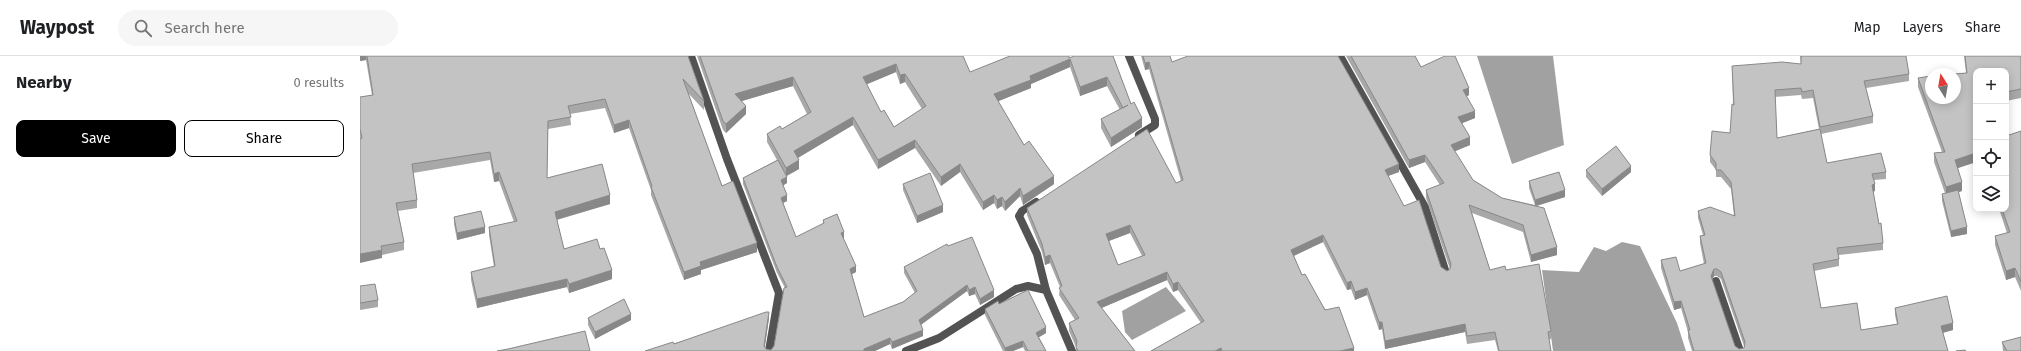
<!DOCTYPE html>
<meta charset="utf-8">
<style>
body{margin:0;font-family:"Fira Sans",sans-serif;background:#f6f6f6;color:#202124}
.controls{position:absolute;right:12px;top:12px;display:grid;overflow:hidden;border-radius:8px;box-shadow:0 2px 10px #0003}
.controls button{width:36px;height:36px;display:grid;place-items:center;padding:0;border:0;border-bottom:1px solid #e0e0e0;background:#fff;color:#202124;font:20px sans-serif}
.compass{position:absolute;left:1565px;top:12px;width:36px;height:36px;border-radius:50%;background:#fff;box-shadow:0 2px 10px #0003;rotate:349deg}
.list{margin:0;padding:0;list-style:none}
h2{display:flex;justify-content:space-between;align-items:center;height:52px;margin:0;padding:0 16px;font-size:17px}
h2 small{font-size:13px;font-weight:400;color:#757577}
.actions{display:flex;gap:8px;padding:12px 16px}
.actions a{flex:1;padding:9px 0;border:1px solid #000;border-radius:8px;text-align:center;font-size:14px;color:#000}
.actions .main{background:#000;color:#fff}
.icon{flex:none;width:22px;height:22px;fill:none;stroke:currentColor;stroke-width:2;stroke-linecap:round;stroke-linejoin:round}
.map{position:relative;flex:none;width:1661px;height:295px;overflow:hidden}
header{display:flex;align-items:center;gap:24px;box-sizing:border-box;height:56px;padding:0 20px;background:#fff;border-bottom:1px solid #e0e0e0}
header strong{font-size:19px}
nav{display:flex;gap:22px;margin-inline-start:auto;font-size:14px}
.search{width:280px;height:36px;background:#f6f6f6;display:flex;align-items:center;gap:10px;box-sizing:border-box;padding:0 14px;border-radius:22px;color:#757577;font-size:15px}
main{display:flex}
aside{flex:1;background:#fff}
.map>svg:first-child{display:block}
.water{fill:#a1a1a1}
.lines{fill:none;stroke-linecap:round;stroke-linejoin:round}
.street{stroke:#535353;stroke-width:8}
.wall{fill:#a8a8a8;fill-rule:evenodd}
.shaded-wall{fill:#888}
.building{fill:#c3c3c3;stroke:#888;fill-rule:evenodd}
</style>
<header>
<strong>Waypost</strong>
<div class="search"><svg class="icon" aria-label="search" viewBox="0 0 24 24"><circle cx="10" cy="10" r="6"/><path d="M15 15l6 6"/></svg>Search here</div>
<nav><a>Map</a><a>Layers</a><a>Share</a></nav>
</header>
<main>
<aside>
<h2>Nearby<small>0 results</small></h2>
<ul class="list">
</ul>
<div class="actions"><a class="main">Save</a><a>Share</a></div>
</aside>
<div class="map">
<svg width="1661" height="295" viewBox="0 0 1661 295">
<rect width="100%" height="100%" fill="#fff"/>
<g class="water">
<polygon points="1117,0 1193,0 1204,89 1152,108"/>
<polygon points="1262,186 1280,190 1317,267 1326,295 1193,295 1182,214 1219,216 1234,191 1246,195"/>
<polygon points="806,231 826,255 772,284 765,276 762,255"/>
</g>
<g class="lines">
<g class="street">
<polyline points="331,0 367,103 419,237 409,295"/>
<polyline points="769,0 795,63 795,69 779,79"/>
<polyline points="980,0 1065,151 1086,217"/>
<polyline points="676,146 662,155 659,160 677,198 686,234"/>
<polyline points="1356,225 1380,295"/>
<polyline points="546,295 579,282 656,233 668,230 686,234 712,295"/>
</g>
</g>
<g class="wall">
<polygon points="0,0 328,0 344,45 344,54 328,37 362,130 397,196 341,214 341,218 324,224 291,139 291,134 269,72 254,77 245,52 210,58 211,69 188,73 187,122 250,148 197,164 204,193 240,193 252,223 209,237 207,231 117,252 111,224 111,216 134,211 129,179 129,171 154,166 139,125 134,126 130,104 53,117 57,144 57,152 38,155 44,186 44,194 22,199 22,202 0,81 0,41 12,39 6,4 0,5"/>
<path d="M337,0H603L610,16L709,2L753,0L771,48L782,71L751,91L741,72V63L760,54L747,30L720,40L710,11L671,28V32L638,45L664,89L694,128L663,149L660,140L645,155L642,150L637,153L634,147L623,154L600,116L581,130L555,92L518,113L493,69L438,102L439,113L427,120V127L423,129L427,145L423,147L436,181L463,168V164L484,182H483L496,216L492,218L504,261L543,246L555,237L544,217V211L588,190L634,241L620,249L615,238L609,240L607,235L561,269L563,280L532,293L530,288L515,295H285L409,262L405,291L406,293L411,294L414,290L425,232L417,217L383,128V122L417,104L407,86V78L422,73L447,58L433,30L382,45L386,58L366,77L363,74ZM536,16L540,28L545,26L562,53L534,71L521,56L506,28Z"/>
<path d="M781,0H810L812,6L1039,116L1028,120L1044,150L1081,211L1087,215L1090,213L1066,142V134L1080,129L1065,106L1049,112L986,0H1055L1061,11L1109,39L1106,41L1115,62L1102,67L1110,89L1094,95L1113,124L1142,142L1175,149L1169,132V125L1205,141L1177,150L1197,199L1171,206L1163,176L1112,157L1130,214H1146L1191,275V283H1189L1191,295H1138L1135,284L1107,288L1105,276L1025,293L1022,273L1019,274L1007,239L995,244L991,233L987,234L963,186L934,200L942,219L994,295H791L841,267L818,234L813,236L807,224L741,252L775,295H716V291L709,275V267L715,264L699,239L700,231L690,207L685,209L682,196L667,159V152L816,127L821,125L789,13L785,14ZM770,177L782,200L758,209L749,185Z"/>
<path d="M1440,0H1546L1549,18V25L1506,32L1513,60V67L1461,78L1467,107L1526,116V123L1514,124L1515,135L1513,136L1523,187V194L1479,199V210L1454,215L1461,252L1501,274L1537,268L1535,259V252L1593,274L1583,277L1588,295H1332L1328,282V276L1321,252L1314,254L1301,212V204L1320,215L1344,208L1340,187V180L1343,179L1338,162V155L1374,160L1371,133L1361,121H1356V114L1350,106V99L1370,77L1373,49L1372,10L1441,8ZM1441,39L1442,43L1453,42L1459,73L1417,82L1415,41ZM1354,220H1357L1361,223L1384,290V292L1379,293L1375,290L1352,224Z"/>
<polygon points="1604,0 1661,0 1661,42 1646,45 1646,15 1616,15 1616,106 1598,112 1602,135 1598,136 1607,178 1591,181 1582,145 1582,138 1585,137 1574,106 1574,97 1582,96 1558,31 1558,22 1606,17"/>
<polygon points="1661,75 1661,235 1655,221 1646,224 1635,189 1635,180 1647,177 1639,153 1646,153"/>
<polygon points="1226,114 1271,116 1242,140 1226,121"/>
<polygon points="543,128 583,156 557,167 543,134"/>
<polygon points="94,161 125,177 97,184 94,168"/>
<polygon points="0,230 18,244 18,251 0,254"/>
<polygon points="639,248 686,277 679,281 686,295 665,295 663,291 653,295 643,295 625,259 625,253"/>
<polygon points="228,262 271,264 235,283 228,269"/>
<polygon points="1642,286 1661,295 1643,295"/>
</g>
<g class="shaded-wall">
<polygon points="0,0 6,0 6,4 0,5"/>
<polygon points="710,3 710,11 671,28 671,32 634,47 634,38 670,20"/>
<polygon points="789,6 789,13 785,14 785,7"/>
<polygon points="536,8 536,16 503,30 503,21"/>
<polygon points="545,18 545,26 540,28 540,19"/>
<polygon points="433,21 433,30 375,47 375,38"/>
<polygon points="747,21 747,30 720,40 720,31"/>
<polygon points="1109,32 1109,39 1103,42 1103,34"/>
<polygon points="386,50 386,58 366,77 366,68"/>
<polygon points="1115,55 1115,62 1098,69 1098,61"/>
<polygon points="493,61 493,69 434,104 434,95"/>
<polygon points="782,62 782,71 751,91 751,82"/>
<polygon points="269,64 269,72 254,77 254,69"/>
<polygon points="1110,81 1110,89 1091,97 1091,89"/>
<polygon points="555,84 555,92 518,113 518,104"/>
<polygon points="1616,97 1616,106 1595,113 1595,104"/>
<polygon points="1065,99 1065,106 1049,112 1049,104"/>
<polygon points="439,104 439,113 426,120 426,112"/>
<polygon points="600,108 600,116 581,130 581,121"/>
<polygon points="1039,108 1039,116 1025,121 1025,114"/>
<polygon points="1271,110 1271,116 1242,140 1242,133"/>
<polygon points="139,116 139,125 134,126 134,118"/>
<polygon points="694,120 694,128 663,149 663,140"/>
<polygon points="427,121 427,127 421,131 421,124"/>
<polygon points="1602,126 1602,135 1586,140 1586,131"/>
<polygon points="1515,128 1515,135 1512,136 1512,129"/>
<polygon points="660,132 660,140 645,155 645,146"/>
<polygon points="1205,134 1205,141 1175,150 1175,144"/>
<polygon points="250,139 250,148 195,164 195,156"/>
<polygon points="427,139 427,145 421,148 421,142"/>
<polygon points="634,139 634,147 623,154 623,146"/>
<polygon points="642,141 642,150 637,153 637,144"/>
<polygon points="583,149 583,156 557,167 557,160"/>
<polygon points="770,169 770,177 746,186 746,178"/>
<polygon points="125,171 125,177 97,184 97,177"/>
<polygon points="1607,171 1607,178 1591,181 1591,175"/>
<polygon points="484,176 484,182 481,183 481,177"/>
<polygon points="963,179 963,186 931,201 931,194"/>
<polygon points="397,187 397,196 341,214 341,218 324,224 324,216 340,206"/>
<polygon points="1197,191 1197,199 1171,206 1171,199"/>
<polygon points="22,194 22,202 0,207 0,198"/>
<polygon points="690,199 690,207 685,209 685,201"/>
<polygon points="496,210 496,216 490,219 490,213"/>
<polygon points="1655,212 1655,221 1646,224 1646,215"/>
<polygon points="1354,213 1354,220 1351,227 1351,220"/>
<polygon points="252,214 252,223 209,237 209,228"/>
<polygon points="807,216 807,224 737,254 737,246"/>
<polygon points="207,223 207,231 117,252 117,243"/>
<polygon points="991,225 991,233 987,234 987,227"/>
<polygon points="818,226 818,234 813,236 813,228"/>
<polygon points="607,229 607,235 559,270 559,264"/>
<polygon points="615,231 615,238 609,240 609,234"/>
<polygon points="1007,232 1007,239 995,244 995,236"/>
<polygon points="634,234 634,241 620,249 620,243"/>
<polygon points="1321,245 1321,252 1314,254 1314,246"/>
<polygon points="409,256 409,262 404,295 404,290"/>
<polygon points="271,258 271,264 235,283 235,276"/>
<polygon points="1019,266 1022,266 1022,273 1019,274"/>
<polygon points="1593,267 1593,274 1581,277 1581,270"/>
<polygon points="1105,268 1105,276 1025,293 1025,285"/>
<polygon points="686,271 686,277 676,283 676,277"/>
<polygon points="563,274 563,280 532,293 532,286"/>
<polygon points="530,282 530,288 515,295 504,295 504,293"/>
<polygon points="663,285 663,291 653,295 645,295 645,292"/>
<polygon points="861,292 861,295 855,295"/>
<polygon points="994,292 994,295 980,295"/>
</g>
<g class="building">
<polygon points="7,0 328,0 344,45 323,23 362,130 373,125 397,187 340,206 341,210 324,216 291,131 292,130 269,64 254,69 245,43 208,50 211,61 188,65 187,122 242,108 250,139 195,156 204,193 237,183 240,193 244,192 252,214 209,228 207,223 117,243 111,216 135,210 129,171 157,165 139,116 134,118 130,96 52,108 57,144 36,147 44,186 21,190 22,194 0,198 0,83 2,82 0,73 0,41 13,39"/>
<path d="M340,0H603L610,16L650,0H709V2L714,0H753L771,48L774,46L782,62L751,82L741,63L768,49L763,52L747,21L720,31L710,3L670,20L671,24L634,38L664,89L669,85L694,120L663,140L660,132L645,146L642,141L637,144L634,139L623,146L600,108L581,121L555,84L518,104L493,61L434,95L439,104L426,112L407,78L420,70L422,73L451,56L433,21L375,38L386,50L366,68L363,65ZM536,8L540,19L545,18L566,50L534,71L524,54L521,56L503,21Z"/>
<path d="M783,0H810L812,6L828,0H978L1039,108L1025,114L1044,150L1059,144L1081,211L1087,215L1090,213L1091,208L1066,134L1084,127L1065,99L1049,104L991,0H1055L1061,11L1085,0H1095L1109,32L1103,34L1115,55L1098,61L1110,81L1091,89L1113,124L1142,142L1184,152L1197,191L1171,199L1163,169L1109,149L1130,214L1145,210L1146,214L1179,208L1191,275L1188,276L1191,295H1139L1135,276L1107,280L1105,268L1025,285L1022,266H1019L1007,232L995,236L991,225L987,227L963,179L931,194L942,219L945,218L965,254L979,251L994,292L980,295H862L861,292L855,295H791L844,265L818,226L813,228L807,216L737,246L775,295H718L716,291L717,285L709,267L719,262L699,232L702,230L690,199L685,201L682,188L667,152L787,73L816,127L823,124L789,6L785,7ZM770,169L785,199L758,209L746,178Z"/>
<path d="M1441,0H1546L1549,18L1504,25L1513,60L1460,71L1453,34L1442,36L1441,32L1415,34L1417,82L1460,73L1467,107L1521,97L1526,116L1512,118L1515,128L1512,129L1519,168L1521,167L1523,187L1477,192L1479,203L1453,208L1461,252L1497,247L1501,274L1538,268L1535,252L1587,240L1593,267L1581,270L1588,295H1334L1328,274H1330L1321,245L1314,246L1301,204L1316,201L1320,215L1346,207L1340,180L1345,179L1338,155L1350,151L1375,160L1371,126L1361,114H1356V107L1350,99L1352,75L1370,77L1372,48L1374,49L1372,10L1422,6L1441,8ZM1354,213H1357L1361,216L1385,286L1384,292L1379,293L1375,290L1351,220Z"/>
<polygon points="1605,0 1661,0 1661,33 1646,36 1646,15 1616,15 1616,97 1595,104 1602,126 1586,131 1574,97 1585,96 1558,22 1571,20 1571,42 1595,42 1595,18 1594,18 1607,17"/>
<polygon points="1661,75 1661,226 1655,212 1646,215 1635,180 1650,176 1642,153 1646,153 1646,80"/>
<polygon points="1256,90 1271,110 1242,133 1226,114"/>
<polygon points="418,104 427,121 421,124 427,139 421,142 436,181 464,167 463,164 477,158 484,176 481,177 496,210 490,213 504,261 543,246 557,235 544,211 587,188 588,190 612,181 634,234 620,243 615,231 609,234 607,229 559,264 563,274 532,286 530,282 504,293 504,295 285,295 313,286 314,288 406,256 409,256 404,290 406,293 411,294 414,290 424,232 427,231 417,211 383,122"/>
<polygon points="1199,116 1205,134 1175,144 1169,125"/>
<polygon points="570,117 583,149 557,160 543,128"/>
<polygon points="1598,134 1607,171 1591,175 1582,138"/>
<polygon points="121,155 125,171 97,177 94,161"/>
<polygon points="15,228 18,244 0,247 0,230"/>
<polygon points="668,234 686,271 676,277 686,295 668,295 663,285 645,292 625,253 638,245 639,248"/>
<polygon points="264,243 271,258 235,276 228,262"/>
<polygon points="225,275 230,295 137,295 148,293"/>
<polygon points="1661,281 1661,295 1647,295 1642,286"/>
<polygon points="1605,294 1606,295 1596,295"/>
</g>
</svg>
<div class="controls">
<button>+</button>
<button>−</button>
<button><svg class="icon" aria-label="locate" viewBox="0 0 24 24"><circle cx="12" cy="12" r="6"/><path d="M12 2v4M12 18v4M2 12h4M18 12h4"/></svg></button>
<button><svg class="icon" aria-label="layers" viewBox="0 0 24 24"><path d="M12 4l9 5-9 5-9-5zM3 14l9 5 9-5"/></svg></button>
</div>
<svg class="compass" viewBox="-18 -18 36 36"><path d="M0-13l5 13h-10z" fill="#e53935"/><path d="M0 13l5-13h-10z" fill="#757577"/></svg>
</div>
</main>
